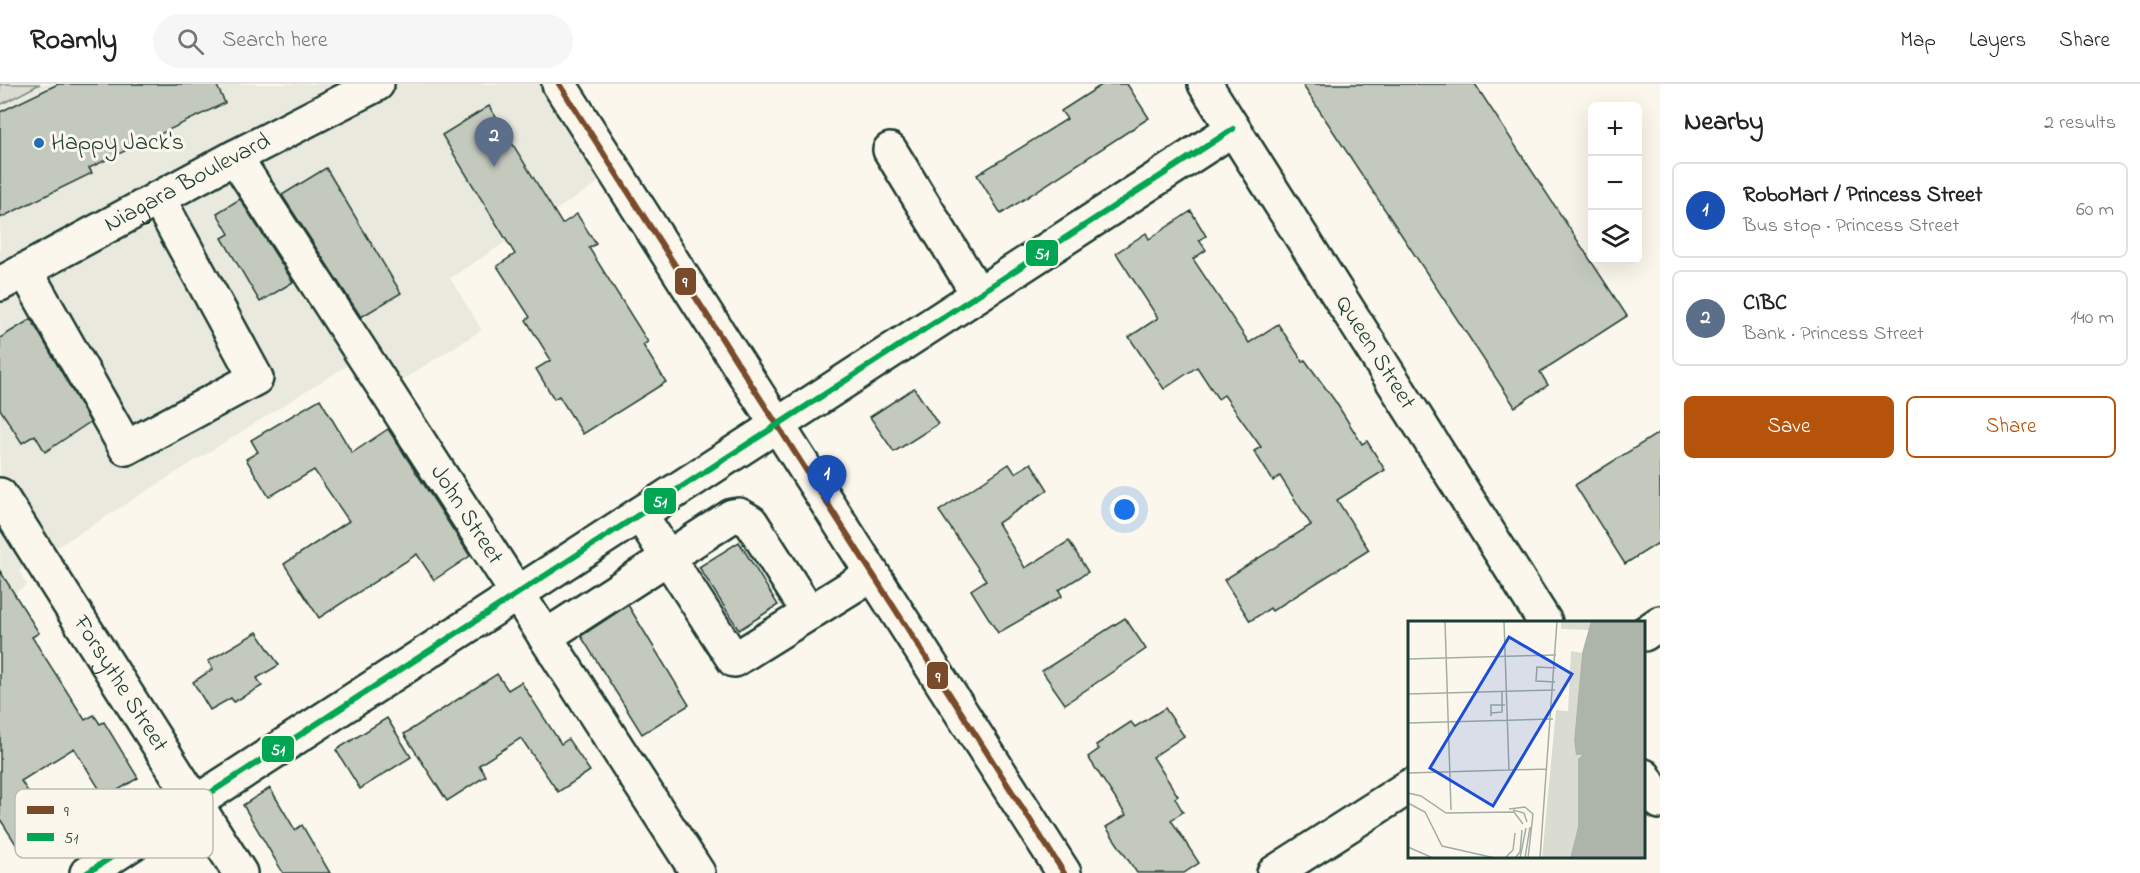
<!DOCTYPE html>
<meta charset="utf-8">
<style>
body{margin:0;font-family:"Indie Flower",sans-serif;background:#f6f6f6;color:#222}
.controls{position:absolute;right:18px;top:18px;display:grid;overflow:hidden;border-radius:9px;box-shadow:0 6px 24px #0002}
.controls button{width:54px;height:54px;display:grid;place-items:center;padding:0;border:0;border-bottom:2px solid #e0e0e0;background:#fff;color:#222;font:30px sans-serif}
.you{position:absolute;left:1125px;top:426px;width:21px;height:21px;margin:-15px;border:4px solid #fff;border-radius:50%;background:#1a73e8;box-shadow:0 0 0 9px #1a73e833}
.badge{display:grid;place-items:center;width:39px;height:39px;border-radius:50%;background:#b45309;color:#fff;font-size:20px;font-weight:700}
.pin{position:absolute;translate:-50% -50px;filter:drop-shadow(0 2px 3px #0008)}
.pin::after{content:'';position:absolute;top:32px;width:21px;height:18px;background:inherit;clip-path:polygon(0 0,100% 0,50% 100%)}
.list{margin:0;padding:0;list-style:none}
h2{display:flex;justify-content:space-between;align-items:center;height:78px;margin:0;padding:0 24px;font-size:26px}
h2 small{font-size:20px;font-weight:400;color:#767676}
.list li{display:grid;grid-template-columns:39px 1fr auto;gap:18px;align-items:center;box-sizing:border-box;height:96px;margin:0 12px 12px;padding:0 12px;border:2px solid #e0e0e0;border-radius:9px}
.list b{display:block;font-size:22px;white-space:nowrap}
.list p{margin:0;font-size:20px;white-space:nowrap;color:#767676}
.list em{font-size:20px;font-style:normal;color:#767676}
.actions{display:flex;gap:12px;padding:18px 24px}
.actions a{flex:1;padding:14px 0;border:2px solid #b45309;border-radius:9px;text-align:center;font-size:21px;color:#b45309}
.actions .main{background:#b45309;color:#fff}
.icon{flex:none;width:33px;height:33px;fill:none;stroke:currentColor;stroke-width:2;stroke-linecap:round;stroke-linejoin:round}
.map{position:relative;flex:none;width:1660px;height:789px;overflow:hidden}
header{display:flex;align-items:center;gap:36px;box-sizing:border-box;height:84px;padding:0 30px;background:#fff;border-bottom:2px solid #e0e0e0}
header strong{font-size:28px}
nav{display:flex;gap:33px;margin-inline-start:auto;font-size:21px}
.search{width:420px;height:54px;background:#f6f6f6;display:flex;align-items:center;gap:15px;box-sizing:border-box;padding:0 21px;border-radius:33px;color:#767676;font-size:22px}
main{display:flex}
aside{flex:1;background:#fff}
.map>svg:first-child{display:block}
.built{fill:#eae9de}
.green{fill:#dbdcd1;stroke:#7d8c82;stroke-width:1.5}
.building{fill:#c4c9be;stroke:#1f3d34;stroke-width:1.5}
.lines{fill:none;stroke-linecap:round;stroke-linejoin:round}
.minor-casing{stroke:#1f3d34;stroke-width:38}
.major-casing{stroke:#1f3d34;stroke-width:38}
.minor{stroke:#fbf7ec;stroke-width:33}
.major{stroke:#fbf7ec;stroke-width:33}
.bus-1-casing{stroke:#fbf7ec;stroke-width:10}
.bus-2-casing{stroke:#fbf7ec;stroke-width:10}
.bus-1{stroke:#7a4b2a;stroke-width:6}
.bus-2{stroke:#00a651;stroke-width:6}
.poi-dot{fill:#1f6fb2;stroke:#fbf7ec;stroke-width:2}
.labels{text-anchor:middle;dominant-baseline:central;stroke-width:6;stroke-linejoin:round;paint-order:stroke}
.poi-label{font-size:24px;fill:#1f3d34;stroke:#fbf7ec;text-anchor:start}
.street-label{font-size:24px;fill:#1f3d34;stroke:#fbf7ec}
.inset-road{fill:none;stroke:#a3ada2;stroke-width:1.5}
.view{fill:#1d4ed8;fill-opacity:0.15;stroke:#1d4ed8;stroke-width:3}
.inset-edge{fill:none;stroke:#1f3d34;stroke-width:3}
.key{fill:#fbf7ec;stroke:#b9bfb5;stroke-width:1.5}
.key-label{font-size:16px;fill:#1f3d34}
.line-badge{stroke:#fbf7ec;stroke-width:2}
.badge-label{font-size:16px;text-anchor:middle;font-weight:bold;fill:#fff}
</style>
<header>
<strong>Roamly</strong>
<div class="search"><svg class="icon" aria-label="search" viewBox="0 0 24 24"><circle cx="10" cy="10" r="6"/><path d="M15 15l6 6"/></svg>Search here</div>
<nav><a>Map</a><a>Layers</a><a>Share</a></nav>
</header>
<main>
<div class="map">
<svg width="1660" height="789" viewBox="0 0 1660 789">
<rect width="100%" height="100%" fill="#fbf7ec"/>
<filter id="ink" filterUnits="userSpaceOnUse"><feTurbulence type="fractalNoise" baseFrequency=".0167" numOctaves="2"/><feDisplacementMap in="SourceGraphic" scale="12" xChannelSelector="R" yChannelSelector="G"/><feConvolveMatrix kernelMatrix="1 2 1 2 8 2 1 2 1" color-interpolation-filters="sRGB"/></filter>
<g filter="url(#ink)">
<polygon class="built" points="40,0 559,0 615,88 450,194 482,246 386,306 364,271 19,487 27,501 0,518 0,21"/>
<polygon class="green" points="0,0 40,0 0,21"/>
<g class="building">
<polygon points="58,0 216,0 225,19 89,84 92,89 0,134 0,28"/>
<polygon points="1103,0 1127,0 1149,34 1001,130 977,91 1067,35 1061,27"/>
<polygon points="1302,0 1475,0 1627,232 1540,288 1548,301 1515,323"/>
<polygon points="489,22 562,140 577,130 596,160 589,164 648,258 643,261 666,298 583,350 559,312 554,315 536,285 551,276 526,236 530,233 497,182 515,170 442,51"/>
<polygon points="326,84 401,209 361,233 282,111"/>
<polygon points="240,115 293,198 260,218 222,154 229,150 217,129"/>
<polygon points="1191,127 1206,152 1199,156 1206,166 1193,175 1249,259 1278,240 1303,278 1305,276 1335,317 1362,360 1367,357 1385,386 1337,416 1369,466 1272,527 1270,524 1250,537 1224,496 1311,441 1280,392 1273,397 1254,367 1261,363 1224,311 1218,315 1197,283 1164,305 1129,253 1158,234 1116,169 1146,149 1149,155"/>
<polygon points="31,235 90,338 45,368 35,351 22,359 0,325 0,254"/>
<polygon points="914,304 938,340 894,368 870,333"/>
<polygon points="320,315 352,369 388,345 470,472 434,496 417,470 319,534 284,480 349,437 314,386 269,413 246,375 258,368 251,356"/>
<polygon points="1660,348 1660,458 1625,480 1575,401"/>
<polygon points="1031,379 1048,406 998,439 1025,484 1069,457 1088,488 1059,506 1062,512 998,549 971,506 986,496 939,427 1009,380 1015,389"/>
<polygon points="739,458 778,521 739,546 699,483"/>
<polygon points="0,487 39,549 32,553 85,636 94,631 100,640 104,638 138,694 105,714 74,664 21,697 55,750 23,771 0,735"/>
<polygon points="628,521 689,621 642,650 581,552"/>
<polygon points="1125,534 1146,565 1065,620 1042,587"/>
<polygon points="257,548 279,581 257,594 262,602 234,618 231,614 210,626 193,598 213,585 208,577"/>
<polygon points="497,590 508,606 521,598 561,660 568,655 590,687 558,708 521,654 479,681 486,692 447,717 404,650"/>
<polygon points="1165,624 1184,652 1153,673 1178,712 1175,714 1183,728 1171,736 1199,779 1184,789 1137,789 1106,743 1126,731 1088,673 1099,665 1096,661 1131,638 1135,643"/>
<polygon points="387,634 411,673 360,705 336,666"/>
<polygon points="270,704 295,746 302,741 330,789 283,789 243,721"/>
</g>
<g class="lines">
<g class="minor-casing">
<g id="minor">
<polyline points="559,0 1064,789"/>
<path id="s1" d="M1205,0L1545,538"/>
<polyline points="890,66 978,210"/>
<path id="s2" d="M235,73L698,789"/>
<polyline points="25,186 126,364 256,294 158,114"/>
<path id="s3" d="M0,411L240,789"/>
<polyline points="640,430 734,576 872,490"/>
<polyline points="1644,550 1660,539"/>
<polyline points="545,553 732,432 739,431 751,438 809,529"/>
<polyline points="1644,692 1660,718"/>
<polyline points="87,789 1233,45"/>
<polyline points="1274,789 1410,702"/>
</g>
</g>
<g class="major-casing">
<g id="major">
<path id="s4" d="M0,200L235,73L377,0"/>
</g>
</g>
<use href="#minor" class="minor"/>
<use href="#major" class="major"/>
<g class="bus-1-casing">
<polyline id="bus-1" points="559,0 1064,789"/>
</g>
<g class="bus-2-casing">
<polyline id="bus-2" points="87,789 1233,45"/>
</g>
<use href="#bus-1" class="bus-1"/>
<use href="#bus-2" class="bus-2"/>
</g>
</g>
<circle class="poi-dot" cx="39" cy="59" r="6"/>
<g class="labels">
<g class="poi-label">
<text x="51" y="59">Happy Jack's</text>
</g>
<g class="street-label">
<text stroke="none"><textPath href="#s4" startOffset="213">Niagara Boulevard</textPath></text>
<text stroke="none"><textPath href="#s1" startOffset="318">Queen Street</textPath></text>
<text stroke="none"><textPath href="#s2" startOffset="426">John Street</textPath></text>
<text stroke="none"><textPath href="#s3" startOffset="224">Forsythe Street</textPath></text>
</g>
</g>
<g transform="translate(1408 537)">
<rect width="237" height="237" fill="#fbf7ec"/>
<path d="M153,0H183L182,9L153,8ZM163,30L174,32L166,119L174,134L170,138V205L162,237H134L148,89L160,90Z" fill="#dbdcd1"/>
<path d="M183,0H237V237H162L170,205V138L174,134H168L166,119L174,32Z" fill="#adb4aa"/>
<path class="inset-road" d="M37,0L43,189M96,0L101,149M0,38L148,34M147,61L128,60L129,46L148,47M0,73L147,69M83,92L94,91V70M83,95V84H97M0,102L145,98M0,152L139,148M0,172L13,175L38,192L106,191L115,203M0,182L17,191L34,225L87,237M101,188L117,186L125,193L120,237M105,189L116,192L119,201M0,226L25,237M97,237L105,229L107,212M107,237L112,231L114,209M112,237L118,207M117,237L122,206M132,237L149,0"/>
<path class="view" d="M101,16L164,53L85,185L22,147Z"/>
<rect width="237" height="237" class="inset-edge"/>
</g>
<rect x="15" y="705" width="198" height="69" rx="9" class="key"/>
<rect x="27" y="722" width="27" height="8" fill="#7a4b2a"/>
<rect x="27" y="749" width="27" height="8" fill="#00a651"/>
<g class="key-label">
<text x="64" y="732">9</text>
<text x="64" y="759">51</text>
</g>
<g class="line-badge">
<rect x="1025" y="155" width="34" height="28" rx="6" fill="#00a651"/>
<rect x="674" y="183" width="23" height="29" rx="6" fill="#7a4b2a"/>
<rect x="643" y="403" width="34" height="28" rx="6" fill="#00a651"/>
<rect x="926" y="577" width="23" height="29" rx="6" fill="#7a4b2a"/>
<rect x="261" y="651" width="34" height="28" rx="6" fill="#00a651"/>
</g>
<g class="badge-label">
<text x="1042" y="175">51</text>
<text x="685" y="203">9</text>
<text x="660" y="423">51</text>
<text x="938" y="598">9</text>
<text x="278" y="671">51</text>
</g>
</svg>
<div class="controls">
<button>+</button>
<button>−</button>
<button><svg class="icon" aria-label="layers" viewBox="0 0 24 24"><path d="M12 4l9 5-9 5-9-5zM3 14l9 5 9-5"/></svg></button>
</div>
<div class="you"></div>
<div class="pin badge" style="left:827px;top:421px;background:#1a4fb4">1</div>
<div class="pin badge" style="left:494px;top:83px;background:#5c6f8a">2</div>
</div>
<aside>
<h2>Nearby<small>2 results</small></h2>
<ul class="list">
<li><span class="badge" style="background:#1a4fb4">1</span><div><b>RoboMart / Princess Street</b><p>Bus stop · Princess Street</p></div><em>60 m</em></li>
<li><span class="badge" style="background:#5c6f8a">2</span><div><b>CIBC</b><p>Bank · Princess Street</p></div><em>140 m</em></li>
</ul>
<div class="actions"><a class="main">Save</a><a>Share</a></div>
</aside>
</main>
